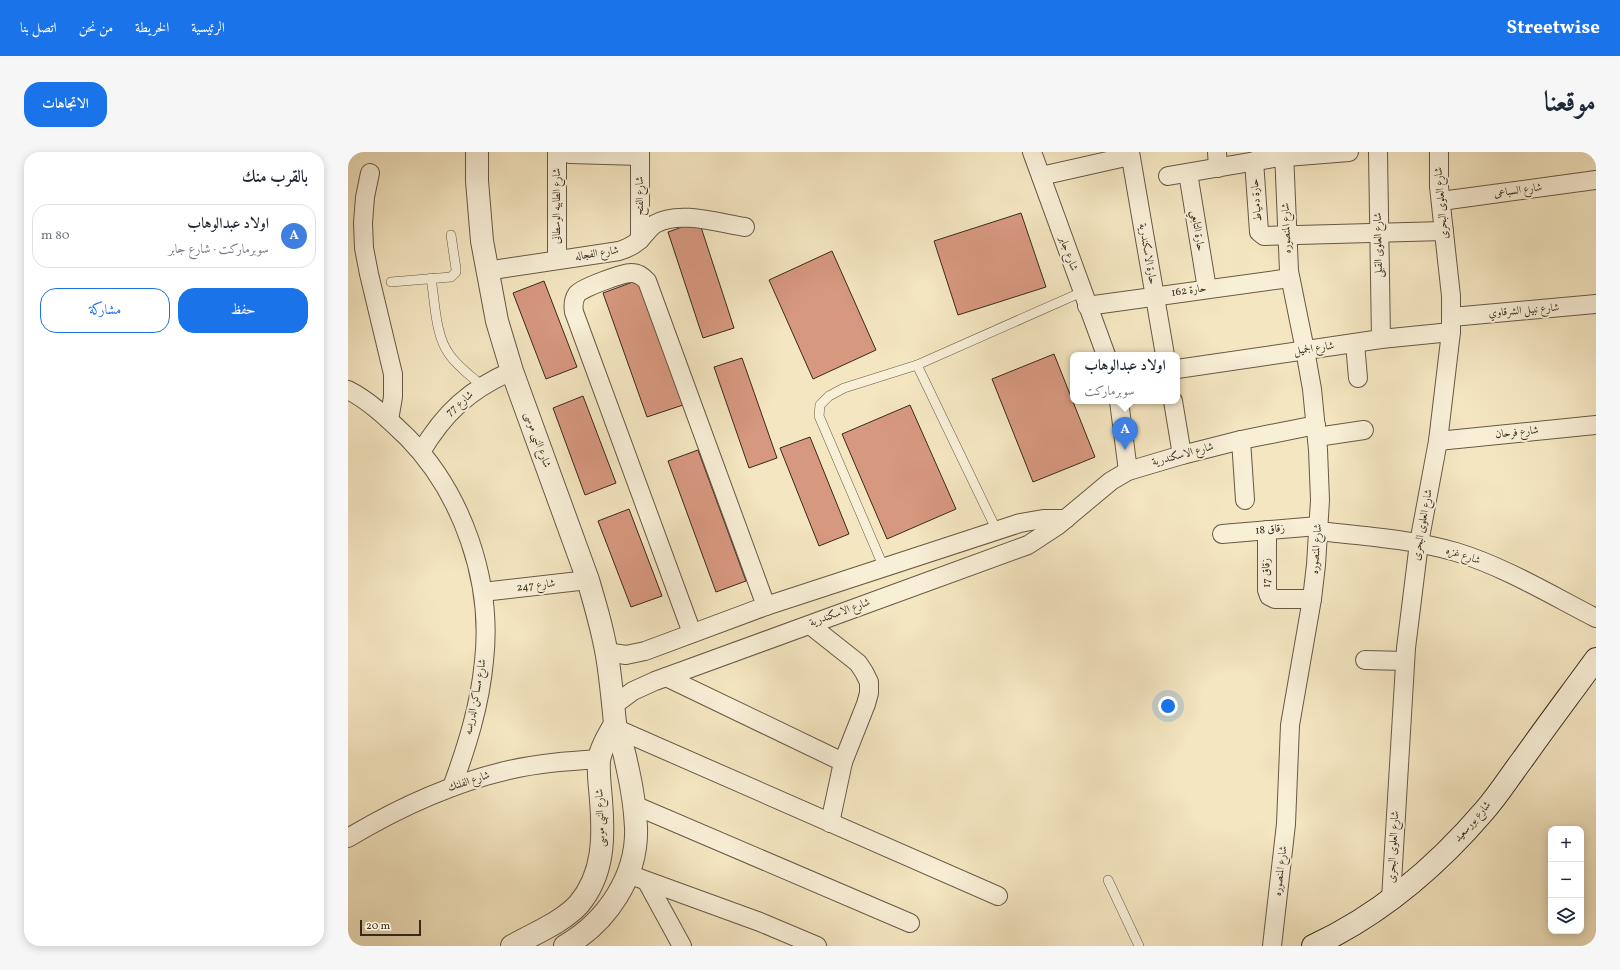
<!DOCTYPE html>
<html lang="ar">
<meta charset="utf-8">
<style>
body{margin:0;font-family:Vollkorn,Amiri,serif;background:#f6f6f7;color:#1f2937;direction:rtl}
.controls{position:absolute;right:12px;bottom:12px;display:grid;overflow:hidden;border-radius:8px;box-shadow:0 2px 10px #0003}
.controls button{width:36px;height:36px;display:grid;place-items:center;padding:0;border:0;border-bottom:1px solid #e0e1e3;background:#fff;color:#1f2937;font:20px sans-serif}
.scale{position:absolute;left:12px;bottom:10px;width:61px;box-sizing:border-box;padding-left:4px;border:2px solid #392a1b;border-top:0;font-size:11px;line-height:14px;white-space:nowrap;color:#392a1b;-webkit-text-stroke:3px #f8efd7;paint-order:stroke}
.you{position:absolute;left:820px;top:554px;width:14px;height:14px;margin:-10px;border:3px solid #fff;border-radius:50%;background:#1a73e8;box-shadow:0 0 0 6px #1a73e833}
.badge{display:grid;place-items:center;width:26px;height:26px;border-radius:50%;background:#1a73e8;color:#fff;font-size:13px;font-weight:700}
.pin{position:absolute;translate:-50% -33px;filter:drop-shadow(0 1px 2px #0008)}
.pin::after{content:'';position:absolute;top:21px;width:14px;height:12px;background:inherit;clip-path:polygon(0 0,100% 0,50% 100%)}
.popup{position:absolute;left:722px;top:200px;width:110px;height:52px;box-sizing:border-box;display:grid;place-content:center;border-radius:8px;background:#fff;filter:drop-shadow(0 1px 3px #0005);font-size:13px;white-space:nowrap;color:#747a83}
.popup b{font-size:15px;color:#1f2937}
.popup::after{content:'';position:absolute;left:50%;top:100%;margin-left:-8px;border:8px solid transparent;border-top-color:#fff}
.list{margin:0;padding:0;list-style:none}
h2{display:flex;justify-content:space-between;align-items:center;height:52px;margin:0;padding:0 16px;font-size:17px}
h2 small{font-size:13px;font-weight:400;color:#747a83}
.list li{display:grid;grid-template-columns:26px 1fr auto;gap:12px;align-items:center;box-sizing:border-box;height:64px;margin:0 8px 8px;padding:0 8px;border:1px solid #e0e1e3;border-radius:16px}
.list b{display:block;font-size:15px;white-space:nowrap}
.list p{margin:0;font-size:13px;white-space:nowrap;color:#747a83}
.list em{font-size:13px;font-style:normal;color:#747a83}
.actions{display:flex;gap:8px;padding:12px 16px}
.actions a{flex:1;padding:9px 0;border:1px solid #1a73e8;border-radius:16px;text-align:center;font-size:14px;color:#1a73e8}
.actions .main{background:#1a73e8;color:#fff}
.icon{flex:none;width:22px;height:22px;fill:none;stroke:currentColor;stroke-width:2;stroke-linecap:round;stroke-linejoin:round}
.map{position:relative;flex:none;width:1248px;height:794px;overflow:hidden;direction:ltr;border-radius:16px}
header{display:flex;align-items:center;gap:24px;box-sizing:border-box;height:56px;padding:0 20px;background:#1a73e8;color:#fff}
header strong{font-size:19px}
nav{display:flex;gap:22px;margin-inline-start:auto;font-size:14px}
.intro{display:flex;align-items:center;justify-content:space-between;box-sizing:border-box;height:96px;padding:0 24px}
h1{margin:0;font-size:28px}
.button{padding:10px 18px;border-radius:16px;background:#1a73e8;color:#fff;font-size:14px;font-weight:700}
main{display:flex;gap:24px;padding:0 24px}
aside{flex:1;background:#fff;border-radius:16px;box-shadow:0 2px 10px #0003}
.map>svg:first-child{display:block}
.building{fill:#d79880;stroke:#392a1b}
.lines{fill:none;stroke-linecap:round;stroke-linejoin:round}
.service-casing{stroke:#685944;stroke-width:10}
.minor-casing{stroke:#685944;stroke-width:20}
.tertiary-casing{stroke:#685944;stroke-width:24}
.secondary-casing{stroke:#392a1b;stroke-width:24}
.service{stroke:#f8efd7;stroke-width:9}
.minor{stroke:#f8efd7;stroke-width:18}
.tertiary{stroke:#f8efd7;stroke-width:22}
.secondary{stroke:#f8efd7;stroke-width:22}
.labels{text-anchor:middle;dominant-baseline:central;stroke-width:4;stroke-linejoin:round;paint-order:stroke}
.street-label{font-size:11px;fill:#392a1b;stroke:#f8efd7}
</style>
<header>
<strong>Streetwise</strong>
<nav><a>الرئيسية</a><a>الخريطة</a><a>من نحن</a><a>اتصل بنا</a></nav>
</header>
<div class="intro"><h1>موقعنا</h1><a class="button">الاتجاهات</a></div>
<main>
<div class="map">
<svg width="1248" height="794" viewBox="0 0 1248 794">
<rect width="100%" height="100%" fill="#f4e6c1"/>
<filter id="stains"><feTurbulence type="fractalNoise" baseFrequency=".005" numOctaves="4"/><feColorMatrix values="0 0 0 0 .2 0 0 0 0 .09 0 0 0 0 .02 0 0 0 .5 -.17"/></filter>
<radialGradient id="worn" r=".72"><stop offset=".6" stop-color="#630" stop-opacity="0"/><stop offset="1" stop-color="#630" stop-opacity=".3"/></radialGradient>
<g class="building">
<polygon points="673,61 698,135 610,163 586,89"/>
<polygon points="351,69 386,176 355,186 320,80"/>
<polygon points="484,99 528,198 465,227 421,128"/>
<polygon points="293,127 338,252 299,265 255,141"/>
<polygon points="196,129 229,215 198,227 165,141"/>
<polygon points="706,202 747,305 685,330 644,227"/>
<polygon points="394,206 429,306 401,316 366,215"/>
<polygon points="235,244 268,331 237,343 205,256"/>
<polygon points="562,253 608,357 539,387 494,282"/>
<polygon points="462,285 501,382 471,394 432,296"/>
<polygon points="350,298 398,429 368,440 320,309"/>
<polygon points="281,357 314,444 283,455 250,369"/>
</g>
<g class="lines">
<g class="service-casing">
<g id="service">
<path d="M83,126C87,149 87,183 101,202C109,214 123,224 134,234"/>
<polyline points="43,130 103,125 108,120 108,117 103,83"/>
<polyline points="569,213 649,379"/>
<polyline points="536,416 471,264 472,253 481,244 496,236 569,213 734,140"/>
<polyline points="760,728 791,794"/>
</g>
</g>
<g class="minor-casing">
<g id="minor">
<polyline points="209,0 209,108"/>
<polyline points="213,0 222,2 292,4"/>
<polyline points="684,0 758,203"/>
<polyline points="782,0 817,203"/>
<polyline points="869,0 870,16"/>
<polyline points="1030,0 1033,187"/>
<polyline points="906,9 911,80 916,84 1096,79"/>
<polyline points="22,21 17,45 15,71 16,96 21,122 45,222 45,245 41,268"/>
<polyline points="840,21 859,137"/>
<polyline points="693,24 782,4"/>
<polyline points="820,24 926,6 1001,0"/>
<polyline points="1093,49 1248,28"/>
<polyline points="292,88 292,0"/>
<path d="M138,119L271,99C281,96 290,91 296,83C300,79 302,75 307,72C331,58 371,71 397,75"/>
<polyline points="739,154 942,126"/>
<polyline points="1104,165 1248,152"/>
<polyline points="1007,191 1010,226"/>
<polyline points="829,217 1033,187 1103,180"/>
<path d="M0,238C22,249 41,268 59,285C115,342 145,430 136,509C132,553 119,594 104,635"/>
<polyline points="771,249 780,319"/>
<polyline points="825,249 834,303"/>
<polyline points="969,285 1016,278"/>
<polyline points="893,288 897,348"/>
<polyline points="1090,289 1248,273"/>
<path d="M73,300C96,261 122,237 164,219"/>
<polyline points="919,378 919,438 921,444 927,447 964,447"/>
<path d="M970,379C1016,384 1063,387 1108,400C1157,415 1203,443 1248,466"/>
<polyline points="874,382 970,374"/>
<polyline points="135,440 240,428"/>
<polyline points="462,473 510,511 516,520 521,530 521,541 518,552 495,610 482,671"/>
<path d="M344,481L226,160C225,154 225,148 229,142C233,136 275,121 283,121C290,121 294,124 299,129L418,454"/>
<polyline points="258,500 278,503 297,499 418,454 672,371 695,367 718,367"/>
<polyline points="1017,508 1057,509"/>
<polyline points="318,525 495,610"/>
<polyline points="266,553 285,539 307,529 680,393 709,374 763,329 780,319 834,303 893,288 968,273"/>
<polyline points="269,577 650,744"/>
<polyline points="286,653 562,771"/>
<path d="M0,686C50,656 104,631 161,618C191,611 221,609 251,607"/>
<polyline points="280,722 412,770 469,794"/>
<polyline points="299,730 334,794"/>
<polyline points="1043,747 1058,496 1071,391 1090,289 1103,180 1103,144 1091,35 1091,0"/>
<polyline points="924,794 938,672 942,573 964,447 968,413 972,348 970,298 964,237 957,198 941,119 936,0"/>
</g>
</g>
<g class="tertiary-casing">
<g id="tertiary">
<path d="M129,0V29L134,89L149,169L164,219L240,428C248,455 256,482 260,510C263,530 265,551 267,571C268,578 272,586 274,594C277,602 278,610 280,618C284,636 287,656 288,675C290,724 259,770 217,794"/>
<path d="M164,794C185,782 215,770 231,752C256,722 256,685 253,648C252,635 250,621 251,608C253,595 261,583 267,572"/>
</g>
</g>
<g class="secondary-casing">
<path id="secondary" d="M965,794C1032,763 1090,713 1137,658C1151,642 1162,624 1175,607C1199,573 1224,540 1248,507"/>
</g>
<use href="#service" class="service"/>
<use href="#minor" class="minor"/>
<use href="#tertiary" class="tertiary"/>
<use href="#secondary" class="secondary"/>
</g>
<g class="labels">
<g class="street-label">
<text transform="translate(1170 39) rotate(-8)">شارع السباعى</text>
<text transform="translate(292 44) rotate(-90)">شارع الفتح</text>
<text transform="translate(909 48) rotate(-95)">حارة دمياط</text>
<text transform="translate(1094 51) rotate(-95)">شارع العلوى البحرى</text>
<text transform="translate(209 54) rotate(-90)">شارع الطابيه الوسطانى</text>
<text transform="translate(939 76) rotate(-92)">شارع المنصوره</text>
<text transform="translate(849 79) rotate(81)">حارة التابعي</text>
<text transform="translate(1031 93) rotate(-91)">شارع العلوى القبلى</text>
<text transform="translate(249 102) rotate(-9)">شارع الفجاله</text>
<text transform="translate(720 102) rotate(70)">شارع جابر</text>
<text transform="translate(799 102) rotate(80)">حارة الاسكندرية</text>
<text transform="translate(841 139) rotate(-8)">حارة 162</text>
<text transform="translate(1176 159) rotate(-5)">شارع نبيل الشرقاوي</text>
<text transform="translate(966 197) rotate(-8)">شارع الجميل</text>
<text transform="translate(112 252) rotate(-41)">شارع 77</text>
<text transform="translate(1169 281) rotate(-6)">شارع فرحان</text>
<text transform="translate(189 288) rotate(70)">شارع النبى موسى</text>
<text transform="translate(835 303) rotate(-15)">شارع الاسكندرية</text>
<text transform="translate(1075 373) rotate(-80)">شارع العلوى البحرى</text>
<text transform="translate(922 378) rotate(-5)">زقاق 18</text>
<text transform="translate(969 397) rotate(-86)">شارع المنصوره</text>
<text transform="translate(1115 404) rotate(18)">شارع غزه</text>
<text transform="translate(919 421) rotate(-91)">زقاق 17</text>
<text transform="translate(188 434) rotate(-7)">شارع 247</text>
<text transform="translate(492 461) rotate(-20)">شارع الاسكندرية</text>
<text transform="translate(128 545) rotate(-79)">شارع مساكن الدريسه</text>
<text transform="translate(121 630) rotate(-18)">شارع الفلنك</text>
<text transform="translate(253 666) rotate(-92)">شارع النبى موسى</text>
<text transform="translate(1125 670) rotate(-49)">شارع بورسعيد</text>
<text transform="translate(1046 695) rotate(-87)">شارع العلوى البحرى</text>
<text transform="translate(933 719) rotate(-83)">شارع المنصوره</text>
</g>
</g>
<rect width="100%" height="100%" filter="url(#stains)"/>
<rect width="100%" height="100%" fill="url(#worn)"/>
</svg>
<div class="controls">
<button>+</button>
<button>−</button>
<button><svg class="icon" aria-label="layers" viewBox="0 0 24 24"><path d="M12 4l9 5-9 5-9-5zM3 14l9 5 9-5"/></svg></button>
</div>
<div class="scale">20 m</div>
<div class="you"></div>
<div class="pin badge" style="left:777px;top:298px;background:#3f7fe0">A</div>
<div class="popup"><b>اولاد عبدالوهاب</b>سوبرماركت</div>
</div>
<aside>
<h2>بالقرب منك<small></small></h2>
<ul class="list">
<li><span class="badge" style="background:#3f7fe0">A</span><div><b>اولاد عبدالوهاب</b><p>سوبرماركت · شارع جابر</p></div><em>80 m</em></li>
</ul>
<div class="actions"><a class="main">حفظ</a><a>مشاركة</a></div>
</aside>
</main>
